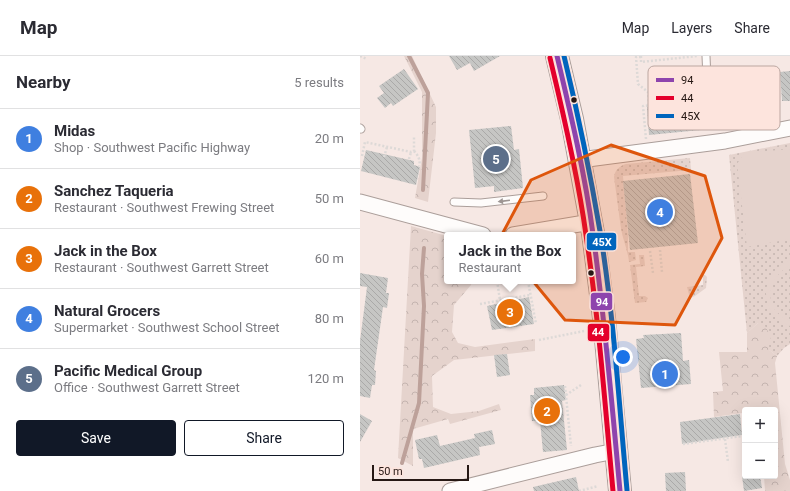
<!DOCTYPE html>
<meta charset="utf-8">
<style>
body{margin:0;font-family:Roboto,sans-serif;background:#f7f7f7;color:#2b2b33}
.controls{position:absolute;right:12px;bottom:12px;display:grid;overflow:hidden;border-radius:4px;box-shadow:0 4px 16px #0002}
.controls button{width:36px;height:36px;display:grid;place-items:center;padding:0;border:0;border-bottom:1px solid #e1e1e2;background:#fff;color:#2b2b33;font:20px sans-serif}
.scale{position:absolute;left:12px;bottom:10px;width:97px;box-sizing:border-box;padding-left:4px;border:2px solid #261814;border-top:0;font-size:11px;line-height:14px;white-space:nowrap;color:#261814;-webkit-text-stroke:3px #fde4dd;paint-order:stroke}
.you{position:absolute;left:263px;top:301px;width:14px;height:14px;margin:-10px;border:3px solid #fff;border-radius:50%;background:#1a73e8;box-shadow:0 0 0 6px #1a73e833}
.badge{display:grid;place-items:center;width:26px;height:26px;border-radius:50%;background:#111827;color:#fff;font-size:13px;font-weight:700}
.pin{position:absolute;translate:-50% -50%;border:2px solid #fff;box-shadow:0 1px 4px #0006}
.popup{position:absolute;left:84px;top:176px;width:132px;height:52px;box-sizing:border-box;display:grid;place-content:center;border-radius:4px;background:#fff;filter:drop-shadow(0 1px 3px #0005);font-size:13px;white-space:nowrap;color:#7c7c81}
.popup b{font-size:15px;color:#2b2b33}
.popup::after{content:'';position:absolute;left:50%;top:100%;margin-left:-8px;border:8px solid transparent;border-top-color:#fff}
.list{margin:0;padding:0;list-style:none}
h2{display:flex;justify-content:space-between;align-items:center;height:52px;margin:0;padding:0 16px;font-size:17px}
h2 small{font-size:13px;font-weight:400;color:#7c7c81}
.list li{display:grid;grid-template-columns:26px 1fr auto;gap:12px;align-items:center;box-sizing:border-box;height:60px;padding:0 16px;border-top:1px solid #e1e1e2}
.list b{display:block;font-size:15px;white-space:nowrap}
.list p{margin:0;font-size:13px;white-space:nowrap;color:#7c7c81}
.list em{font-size:13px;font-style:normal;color:#7c7c81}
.actions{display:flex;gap:8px;padding:12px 16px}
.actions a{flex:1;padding:9px 0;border:1px solid #111827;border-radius:4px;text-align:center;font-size:14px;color:#111827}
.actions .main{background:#111827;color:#fff}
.map{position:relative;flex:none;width:430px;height:435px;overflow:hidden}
header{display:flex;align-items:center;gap:24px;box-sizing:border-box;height:56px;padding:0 20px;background:#fff;border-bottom:1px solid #e1e1e2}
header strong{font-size:19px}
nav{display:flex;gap:22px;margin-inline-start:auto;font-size:14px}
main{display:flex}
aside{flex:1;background:#fff}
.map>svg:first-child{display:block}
.grass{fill:url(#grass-dots)}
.forest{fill:url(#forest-crowns)}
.pitch{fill:#e5d3cd}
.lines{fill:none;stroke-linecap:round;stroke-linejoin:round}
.stream{stroke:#bda19a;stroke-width:4}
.building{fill:url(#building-back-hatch)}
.lane-casing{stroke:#ab9e9a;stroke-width:9}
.street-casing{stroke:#ab9e9a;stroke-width:17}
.highway-casing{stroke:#ab9e9a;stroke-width:24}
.path{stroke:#ddd9d7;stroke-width:2.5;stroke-dasharray:2 2;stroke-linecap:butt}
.lane{stroke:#fefcfb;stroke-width:7}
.street{stroke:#fefcfb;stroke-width:15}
.highway{stroke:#fefcfb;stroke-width:22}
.bus-1-casing{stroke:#fde4dd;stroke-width:8}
.bus-2-casing{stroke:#fde4dd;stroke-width:8}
.bus-3-casing{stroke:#fde4dd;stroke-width:8}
.bus-1{stroke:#8e44ad;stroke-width:5}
.bus-2{stroke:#e4002b;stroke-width:5}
.bus-3{stroke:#0065bd;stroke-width:5}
.oneway{fill:#9d9593}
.marked{fill:#de560c;fill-opacity:0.2;stroke:#de560c;stroke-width:3;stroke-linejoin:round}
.bus-dot{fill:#261814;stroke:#fde4dd;stroke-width:1.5}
.key{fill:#fde4dd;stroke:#bca7a1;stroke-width:1}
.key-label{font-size:11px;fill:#261814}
.line-badge{stroke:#fde4dd;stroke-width:1.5}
.badge-label{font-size:11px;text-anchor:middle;font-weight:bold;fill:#fff}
</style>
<header>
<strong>Map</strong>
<nav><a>Map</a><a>Layers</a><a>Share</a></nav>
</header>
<main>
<aside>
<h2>Nearby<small>5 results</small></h2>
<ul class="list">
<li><span class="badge" style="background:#3f7fe0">1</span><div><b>Midas</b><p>Shop · Southwest Pacific Highway</p></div><em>20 m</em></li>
<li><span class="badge" style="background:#e8710a">2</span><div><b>Sanchez Taqueria</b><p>Restaurant · Southwest Frewing Street</p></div><em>50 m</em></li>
<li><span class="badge" style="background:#e8710a">3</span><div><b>Jack in the Box</b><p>Restaurant · Southwest Garrett Street</p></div><em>60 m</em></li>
<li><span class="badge" style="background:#3f7fe0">4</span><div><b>Natural Grocers</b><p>Supermarket · Southwest School Street</p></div><em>80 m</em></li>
<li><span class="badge" style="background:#5c6f8a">5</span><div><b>Pacific Medical Group</b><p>Office · Southwest Garrett Street</p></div><em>120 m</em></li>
</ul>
<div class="actions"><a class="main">Save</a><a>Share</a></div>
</aside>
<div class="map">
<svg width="430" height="435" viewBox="0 0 430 435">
<defs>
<pattern id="grass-dots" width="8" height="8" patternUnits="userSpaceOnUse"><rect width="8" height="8" fill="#e5d3cd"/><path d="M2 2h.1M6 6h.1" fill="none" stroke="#c4b4af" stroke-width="1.8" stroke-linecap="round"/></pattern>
<pattern id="forest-crowns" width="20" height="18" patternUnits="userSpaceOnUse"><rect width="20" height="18" fill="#e5d3cd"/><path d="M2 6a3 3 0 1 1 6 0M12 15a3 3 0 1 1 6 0" fill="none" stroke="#c4b4af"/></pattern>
<pattern id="building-back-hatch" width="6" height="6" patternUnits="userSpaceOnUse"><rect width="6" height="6" fill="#c6c6c4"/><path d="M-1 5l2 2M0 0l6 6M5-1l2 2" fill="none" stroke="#aaa9a8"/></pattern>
</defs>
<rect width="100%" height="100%" fill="#f6e8e4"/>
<g class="grass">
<polygon points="430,87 430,288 424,292 417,300 408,293 398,267 387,277 369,99"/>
<path d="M330,102L331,114L263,120L268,179V196H275L276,204L269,206C268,195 263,184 261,173L254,121C255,114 259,110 266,108Z"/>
<polygon points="279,199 284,199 285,210 276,211 279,240 285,240 288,242 286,246 275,247 270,209 280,208"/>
<polygon points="343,219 345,219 347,221 346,232 335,240 330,242 327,231 343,229"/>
</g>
<g class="forest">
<polygon points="44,0 52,0 76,51 76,77 68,146 55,142 62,102 62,36"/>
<polygon points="51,170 87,180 87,225 112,225 111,229 94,249 92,276 98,287 115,291 175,283 175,295 94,304 72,320 73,351 91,358 119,355 139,348 141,354 90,368 88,363 53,373 53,410 38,402"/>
<polygon points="398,267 405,270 411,281 408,293 417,300 415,307 425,408 430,424 430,435 405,435 404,420 415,420 415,354 385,354 385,365 384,365 383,357 354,361 353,336 363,335 359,296 387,296 387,277"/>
</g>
<g class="pitch">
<polygon points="430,93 430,183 387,191 377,108 384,97"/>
<path d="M430,204V209C406,223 402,254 430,265V270C398,258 398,217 430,204Z"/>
</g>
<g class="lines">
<g class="stream">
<polyline points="49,0 68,37 63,134"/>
<polyline points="42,407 59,347 64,250 62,218 64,192"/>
</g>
</g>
<g class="building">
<polygon points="89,0 140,0 114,15 110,7 97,14"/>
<polygon points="44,13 58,33 33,50 31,47 25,52 17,42 24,37 19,30"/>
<polygon points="430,15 430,45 422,45 420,16"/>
<polygon points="384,26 397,26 399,50 383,51 385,64 351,71 351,73 289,79 287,51 365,44 364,28"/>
<polygon points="151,70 154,94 159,93 163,132 134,136 134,130 115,132 109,74"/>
<polygon points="6,94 54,105 54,109 60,111 56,129 1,115"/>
<polygon points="330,118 338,187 270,194 263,125"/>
<polygon points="0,217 28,222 26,237 29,237 27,252 23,251 14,314 16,315 15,329 12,329 10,342 0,340 0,285 7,231 0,230"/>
<polygon points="169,241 174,268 132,274 127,250"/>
<polygon points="321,277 323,305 329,304 331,328 281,332 276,283 284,282 283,279"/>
<polygon points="147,298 150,319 137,321 134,299"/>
<polygon points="204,329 206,344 202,345 207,394 183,396 180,365 172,365 170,339 174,339 174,332"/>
<polygon points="0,358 12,365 0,386"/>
<polygon points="380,358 382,379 322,388 320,366"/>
<polygon points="132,374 135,388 119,391 120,399 64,412 62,403 59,403 55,384 77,379 80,390 115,382 114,378"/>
<polygon points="325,416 326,435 306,435 305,417"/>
<polygon points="382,420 400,420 402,432 384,435"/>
<polygon points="216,421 219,435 174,435 173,431"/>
</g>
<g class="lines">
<g class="lane-casing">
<g id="lane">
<polyline points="346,0 347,23"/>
<polyline points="0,72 1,73"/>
<polyline points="94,146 121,147 183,140"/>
</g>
</g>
<g class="street-casing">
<g id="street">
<polyline points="220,104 365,85 430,72"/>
<polyline points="0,146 123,179"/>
<polyline points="153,179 231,166"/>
<polyline points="90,435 235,399 256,395"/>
</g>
</g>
<g class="highway-casing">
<polyline id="highway" points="197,0 212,63 233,177 244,262 260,435"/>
</g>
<g class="path">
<polyline points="0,0 7,3"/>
<polyline points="281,0 281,6 337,0"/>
<polyline points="281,1 276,1 278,28 288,36 289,49"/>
<polyline points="286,83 283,50 348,44"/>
<path d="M54,95C58,99 61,105 59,110"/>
<polyline points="2,100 5,86 51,96 54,95 54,80"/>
<polyline points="24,101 27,91"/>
<polyline points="49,103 51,96"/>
<polyline points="300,194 302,216"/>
<polyline points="290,195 293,217"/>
<polyline points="137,225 140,244"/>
<polyline points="168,225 176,268"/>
<polyline points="120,248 170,239"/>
<polyline points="179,284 224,275"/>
<polyline points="205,330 211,390"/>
<polyline points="206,339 221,329"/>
<polyline points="365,383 368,406"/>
<polyline points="323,388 382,380"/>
<polyline points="219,435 238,430"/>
</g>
<use href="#lane" class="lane"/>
<use href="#street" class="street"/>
<use href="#highway" class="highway"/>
<g class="bus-1-casing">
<path id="bus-1" d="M197,0C211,59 225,118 233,178C245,264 252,349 260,435"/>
</g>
<g class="bus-2-casing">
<path id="bus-2" d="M190,2C204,60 218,120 226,179C239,264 245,350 253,435"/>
</g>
<g class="bus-3-casing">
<path id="bus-3" d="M204,0C218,58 230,116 240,175C254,261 259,348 267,434"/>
</g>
<use href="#bus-1" class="bus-1"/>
<use href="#bus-2" class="bus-2"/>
<use href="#bus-3" class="bus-3"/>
</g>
<defs><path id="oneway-solid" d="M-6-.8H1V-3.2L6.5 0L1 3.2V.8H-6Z"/></defs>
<use class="oneway" href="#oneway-solid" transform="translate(144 145) rotate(173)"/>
<path class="marked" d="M251,89L345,120L362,182L315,269L205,264L139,184L171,124Z"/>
<g class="bus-dot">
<circle cx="214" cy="44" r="3.5"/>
<circle cx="231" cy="217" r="3.5"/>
</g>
<rect x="288" y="10" width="132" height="64" rx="6" class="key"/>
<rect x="296" y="22" width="18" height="4" fill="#8e44ad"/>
<rect x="296" y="40" width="18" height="4" fill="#e4002b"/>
<rect x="296" y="58" width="18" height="4" fill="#0065bd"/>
<g class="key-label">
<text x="321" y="28">94</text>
<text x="321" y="46">44</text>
<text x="321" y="64">45X</text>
</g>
<g class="line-badge">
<rect x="226" y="176" width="31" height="19" rx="4" fill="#0065bd"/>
<rect x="230" y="236" width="23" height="19" rx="4" fill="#8e44ad"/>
<rect x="227" y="267" width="23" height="19" rx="4" fill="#e4002b"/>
</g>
<g class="badge-label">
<text x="242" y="190">45X</text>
<text x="242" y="250">94</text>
<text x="238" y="280">44</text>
</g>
</svg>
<div class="controls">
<button>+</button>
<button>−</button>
</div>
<div class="scale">50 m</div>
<div class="you"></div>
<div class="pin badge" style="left:305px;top:318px;background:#3f7fe0">1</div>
<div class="pin badge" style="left:187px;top:355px;background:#e8710a">2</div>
<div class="pin badge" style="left:150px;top:256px;background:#e8710a">3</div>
<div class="popup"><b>Jack in the Box</b>Restaurant</div>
<div class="pin badge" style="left:300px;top:156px;background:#3f7fe0">4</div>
<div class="pin badge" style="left:136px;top:103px;background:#5c6f8a">5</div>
</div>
</main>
